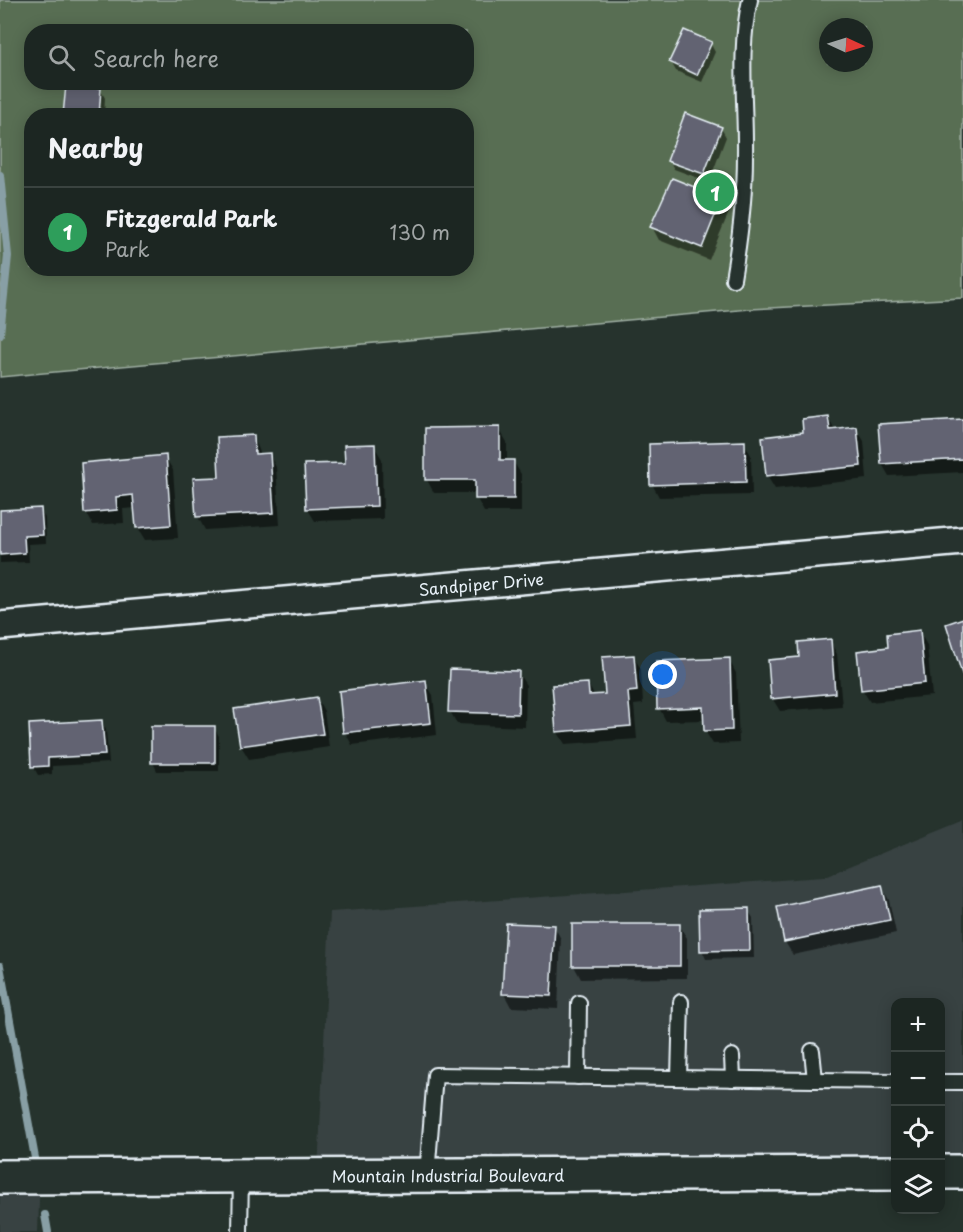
<!DOCTYPE html>
<meta charset="utf-8">
<style>
body{margin:0;font-family:"Playpen Sans",sans-serif;background:#252e2a;color:#f1f3f6}
.controls{position:absolute;right:18px;bottom:18px;display:grid;overflow:hidden;border-radius:12px;box-shadow:0 3px 15px #0003}
.controls button{width:54px;height:54px;display:grid;place-items:center;padding:0;border:0;border-bottom:2px solid #3a4340;background:#1c2622;color:#f1f3f6;font:30px sans-serif}
.compass{position:absolute;left:819px;top:18px;width:54px;height:54px;border-radius:50%;background:#1c2622;box-shadow:0 3px 15px #0003;rotate:94deg}
.you{position:absolute;left:663px;top:675px;width:21px;height:21px;margin:-15px;border:4px solid #fff;border-radius:50%;background:#1a73e8;box-shadow:0 0 0 9px #1a73e833}
.badge{display:grid;place-items:center;width:39px;height:39px;border-radius:50%;background:#0b8043;color:#fff;font-size:20px;font-weight:700}
.pin{position:absolute;translate:-50% -50%;border:3px solid #fff;box-shadow:0 2px 6px #0006}
.list{margin:0;padding:0;list-style:none}
h2{display:flex;justify-content:space-between;align-items:center;height:78px;margin:0;padding:0 24px;font-size:26px}
h2 small{font-size:20px;font-weight:400;color:#a0a5a5}
.list li{display:grid;grid-template-columns:39px 1fr auto;gap:18px;align-items:center;box-sizing:border-box;height:90px;padding:0 24px;border-top:2px solid #3a4340}
.list b{display:block;font-size:22px;white-space:nowrap}
.list p{margin:0;font-size:20px;white-space:nowrap;color:#a0a5a5}
.list em{font-size:20px;font-style:normal;color:#a0a5a5}
.icon{flex:none;width:33px;height:33px;fill:none;stroke:currentColor;stroke-width:2;stroke-linecap:round;stroke-linejoin:round}
.map{position:relative;flex:none;width:963px;height:1232px;overflow:hidden}
.search{position:absolute;background:#1c2622;box-shadow:0 3px 15px #0003;left:24px;top:24px;width:450px;height:66px;display:flex;align-items:center;gap:15px;box-sizing:border-box;padding:0 21px;border-radius:24px;color:#a0a5a5;font-size:22px}
.panel{position:absolute;background:#1c2622;box-shadow:0 3px 15px #0003;left:24px;top:108px;width:450px;height:168px;border-radius:24px}
.map>svg:first-child{display:block}
.built{fill:#384242}
.green{fill:#596e52;stroke:#a0b0a5;stroke-width:1.5;fill-rule:evenodd}
.shadow{fill:#0007}
.lines{fill:none;stroke-linecap:round;stroke-linejoin:round}
.stream{stroke:#889fa5;stroke-width:8}
.building{fill:#626472;stroke:#e8f1f8;stroke-width:1.5}
.lane-casing{stroke:#e8f1f8;stroke-width:18}
.street-casing{stroke:#e8f1f8;stroke-width:32}
.primary-casing{stroke:#e8f1f8;stroke-width:38}
.lane{stroke:#26332d;stroke-width:14}
.street{stroke:#26332d;stroke-width:27}
.primary{stroke:#26332d;stroke-width:33}
.labels{text-anchor:middle;dominant-baseline:central;stroke-width:4.5;stroke-linejoin:round;paint-order:stroke}
.street-label{font-size:16px;fill:#e8f1f8;stroke:#26332d}
</style>
<div class="map">
<svg width="963" height="1232" viewBox="0 0 963 1232">
<rect width="100%" height="100%" fill="#26332d"/>
<filter id="ink" filterUnits="userSpaceOnUse"><feTurbulence type="fractalNoise" baseFrequency=".0167" numOctaves="2"/><feDisplacementMap in="SourceGraphic" scale="12" xChannelSelector="R" yChannelSelector="G"/><feConvolveMatrix kernelMatrix="1 2 1 2 8 2 1 2 1" color-interpolation-filters="sRGB"/></filter>
<g filter="url(#ink)">
<g class="built">
<polygon points="963,820 963,1173 941,1173 940,1002 896,1002 895,1173 318,1173 330,912 823,877"/>
<polygon points="0,1171 40,1172 38,1232 0,1232"/>
</g>
<path class="green" d="M0,0H963V298L750,309L0,377ZM828,27H864V63H828ZM32,32H466V82H32ZM32,116H466V268H32Z"/>
<g class="shadow">
<polygon points="710,43 715,52 702,82 676,71 671,62"/>
<polygon points="67,87 100,89 105,98 104,116 65,116"/>
<polygon points="721,128 726,137 709,182 674,169 669,160"/>
<polygon points="721,199 729,212 709,260 659,240 652,227"/>
<polygon points="828,417 835,431 856,428 864,441 867,479 775,489 767,476 763,438 804,434"/>
<polygon points="963,420 963,472 889,476 882,464"/>
<polygon points="427,429 499,429 507,442 507,461 513,461 521,474 521,512 484,512 477,499 477,493 434,493 427,480"/>
<polygon points="254,437 261,455 269,454 276,467 280,525 205,530 198,517 195,480 221,478"/>
<polygon points="744,443 751,455 752,495 659,497 652,484"/>
<polygon points="374,446 382,459 383,519 315,521 307,508 346,464"/>
<polygon points="165,457 173,470 178,538 145,540 137,527 136,508 123,509 124,523 93,525 86,512"/>
<polygon points="40,509 45,518 46,543 28,544 29,562 0,563 0,512"/>
<polygon points="919,632 927,645 932,696 870,702 862,689 890,649"/>
<polygon points="830,641 837,654 842,706 780,711 772,698 801,658"/>
<polygon points="633,656 641,669 643,704 634,705 637,739 565,744 557,731 588,684 595,697 607,696"/>
<polygon points="729,660 736,673 739,743 713,744 705,731 705,720 666,721 659,708"/>
<polygon points="518,673 526,685 525,727 457,724 450,711"/>
<polygon points="425,682 433,695 437,735 352,745 345,732"/>
<polygon points="317,698 324,711 329,747 249,759 241,746 236,710"/>
<polygon points="102,722 106,730 109,763 52,766 52,774 38,775 33,766"/>
<polygon points="214,728 219,736 219,771 157,771 153,762"/>
<polygon points="882,887 889,900 896,933 793,955 785,942 778,908"/>
<polygon points="748,910 753,918 754,958 706,959 702,950"/>
<polygon points="679,925 687,938 687,978 581,979 574,966 574,926"/>
<polygon points="554,926 561,939 558,1009 511,1007 504,994"/>
</g>
<g class="lines">
<g class="stream">
<polyline points="0,175 8,256 0,334"/>
<polyline points="0,966 37,1169"/>
<polyline points="45,1215 48,1232"/>
</g>
</g>
<g class="building">
<polygon points="684,30 712,42 697,75 669,62"/>
<polygon points="66,85 101,88 99,116 63,115"/>
<polygon points="685,113 722,127 704,174 667,161"/>
<polygon points="672,178 722,198 702,248 650,227"/>
<polygon points="828,416 830,430 857,427 861,466 766,476 762,437 803,432 802,419"/>
<polygon points="963,419 963,459 881,464 878,424"/>
<polygon points="500,427 500,460 514,460 514,499 475,499 475,480 425,480 425,428"/>
<polygon points="254,435 255,454 270,453 274,513 196,517 193,478 219,477 217,437"/>
<polygon points="745,441 746,482 650,485 649,444"/>
<polygon points="375,444 377,506 306,509 304,464 345,463 344,445"/>
<polygon points="166,455 171,525 136,528 133,495 116,497 117,510 84,513 81,463"/>
<polygon points="41,508 43,535 24,536 25,553 0,555 0,510"/>
<polygon points="963,618 963,677 946,624"/>
<polygon points="920,630 925,683 861,690 857,651 888,647 887,634"/>
<polygon points="831,639 835,693 771,699 768,660 799,657 798,642"/>
<polygon points="634,655 637,691 628,692 631,726 556,732 552,685 588,683 589,695 605,694 602,657"/>
<polygon points="730,658 732,730 704,731 703,707 657,709 656,661"/>
<polygon points="450,669 519,671 518,714 448,712"/>
<polygon points="426,680 431,723 343,733 339,691"/>
<polygon points="317,697 323,734 240,746 234,709"/>
<polygon points="102,720 105,755 48,758 48,766 31,767 29,724"/>
<rect x="151" y="726" width="64" height="37"/>
<polygon points="882,885 890,920 784,942 777,907"/>
<polygon points="749,908 750,950 700,951 699,909"/>
<polygon points="506,923 555,925 551,996 502,994"/>
<rect x="572" y="924" width="108" height="42"/>
</g>
<g class="lines">
<g class="lane-casing">
<g id="lane">
<path d="M733,279C740,238 745,198 745,156C746,104 738,51 750,0"/>
<polyline points="812,1051 815,1080"/>
<polyline points="732,1056 733,1079"/>
<polyline points="578,1077 579,1003"/>
<polyline points="679,1078 681,1002"/>
<polyline points="940,1082 963,1082"/>
<polyline points="427,1175 435,1075 896,1081"/>
<polyline points="240,1232 241,1176"/>
</g>
</g>
<g class="street-casing">
<g id="street">
<path id="s1" d="M0,626L963,541"/>
</g>
</g>
<g class="primary-casing">
<g id="primary">
<polyline points="940,1172 963,1172"/>
<path id="s2" d="M0,1177L896,1173"/>
</g>
</g>
<use href="#lane" class="lane"/>
<use href="#street" class="street"/>
<use href="#primary" class="primary"/>
</g>
</g>
<g class="labels">
<g class="street-label">
<text stroke="none"><textPath href="#s1" startOffset="483">Sandpiper Drive</textPath></text>
<text stroke="none"><textPath href="#s2" startOffset="448">Mountain Industrial Boulevard</textPath></text>
</g>
</g>
</svg>
<div class="controls">
<button>+</button>
<button>−</button>
<button><svg class="icon" aria-label="locate" viewBox="0 0 24 24"><circle cx="12" cy="12" r="6"/><path d="M12 2v4M12 18v4M2 12h4M18 12h4"/></svg></button>
<button><svg class="icon" aria-label="layers" viewBox="0 0 24 24"><path d="M12 4l9 5-9 5-9-5zM3 14l9 5 9-5"/></svg></button>
</div>
<svg class="compass" viewBox="-18 -18 36 36"><path d="M0-13l5 13h-10z" fill="#e53935"/><path d="M0 13l5-13h-10z" fill="#a0a5a5"/></svg>
<div class="you"></div>
<div class="pin badge" style="left:715px;top:192px;background:#2e9e5b">1</div>
<div class="search"><svg class="icon" aria-label="search" viewBox="0 0 24 24"><circle cx="10" cy="10" r="6"/><path d="M15 15l6 6"/></svg>Search here</div>
<section class="panel">
<h2>Nearby<small></small></h2>
<ul class="list">
<li><span class="badge" style="background:#2e9e5b">1</span><div><b>Fitzgerald Park</b><p>Park</p></div><em>130 m</em></li>
</ul>
</section>
</div>
